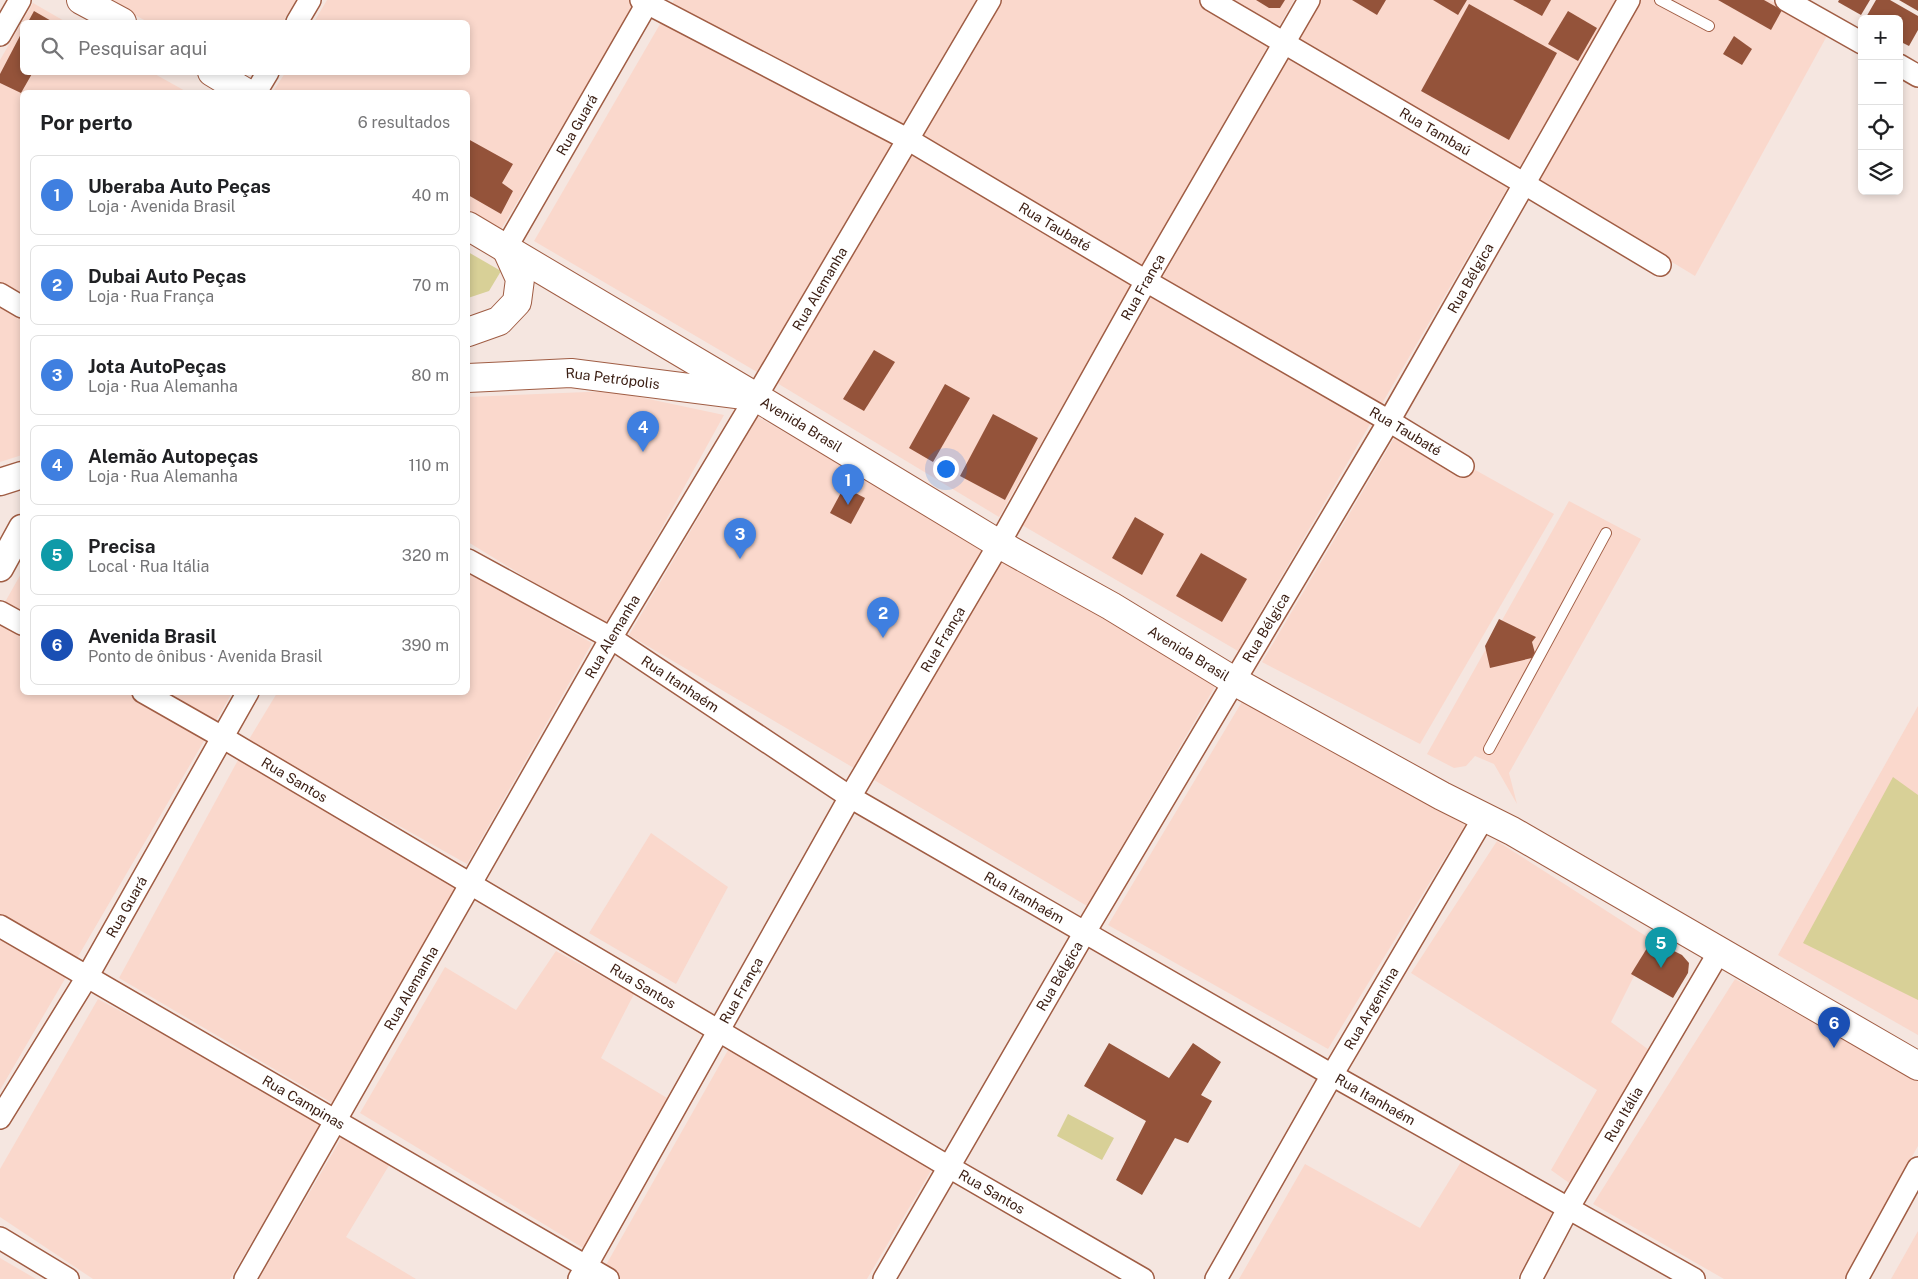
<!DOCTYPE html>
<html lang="pt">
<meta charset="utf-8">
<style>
body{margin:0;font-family:"Public Sans",sans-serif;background:#f6f6f6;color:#202124}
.controls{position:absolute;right:15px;top:15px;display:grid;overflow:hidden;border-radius:8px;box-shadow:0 2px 8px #0003}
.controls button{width:45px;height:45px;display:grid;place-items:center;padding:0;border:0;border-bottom:1px solid #e0e0e0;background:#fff;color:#202124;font:25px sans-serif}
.you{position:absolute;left:945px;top:468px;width:18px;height:18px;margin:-12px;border:4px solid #fff;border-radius:50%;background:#1a73e8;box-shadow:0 0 0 8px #1a73e833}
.badge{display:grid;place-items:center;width:32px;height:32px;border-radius:50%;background:#0f766e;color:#fff;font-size:16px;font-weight:700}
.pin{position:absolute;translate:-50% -41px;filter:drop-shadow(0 1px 2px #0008)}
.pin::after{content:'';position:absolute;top:26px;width:18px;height:15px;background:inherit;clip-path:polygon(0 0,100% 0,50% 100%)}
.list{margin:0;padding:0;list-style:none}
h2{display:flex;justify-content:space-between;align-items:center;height:65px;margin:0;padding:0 20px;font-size:21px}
h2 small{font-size:16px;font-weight:400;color:#757577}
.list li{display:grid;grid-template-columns:32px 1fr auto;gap:15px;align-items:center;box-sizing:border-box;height:80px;margin:0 10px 10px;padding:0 10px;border:1px solid #e0e0e0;border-radius:8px}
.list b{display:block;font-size:19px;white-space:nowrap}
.list p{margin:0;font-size:16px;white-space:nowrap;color:#757577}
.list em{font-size:16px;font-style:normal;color:#757577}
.icon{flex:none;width:28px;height:28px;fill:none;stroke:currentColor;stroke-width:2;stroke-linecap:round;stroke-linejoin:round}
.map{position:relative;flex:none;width:1918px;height:1279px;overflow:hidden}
.search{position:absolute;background:#fff;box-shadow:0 2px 8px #0003;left:20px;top:20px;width:450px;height:55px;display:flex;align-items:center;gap:12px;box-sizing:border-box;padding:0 18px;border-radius:8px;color:#757577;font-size:19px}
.panel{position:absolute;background:#fff;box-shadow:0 2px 8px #0003;left:20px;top:90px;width:450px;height:605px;border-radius:8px}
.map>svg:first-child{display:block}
.built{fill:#fad8cc}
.green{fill:#d8d097}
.building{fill:#94533a}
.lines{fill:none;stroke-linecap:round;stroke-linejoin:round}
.service-casing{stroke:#a05d44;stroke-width:12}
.minor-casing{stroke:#a05d44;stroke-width:24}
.tertiary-casing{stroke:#a05d44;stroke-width:29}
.secondary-casing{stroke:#a05d44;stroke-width:30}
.service{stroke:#fff;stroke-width:10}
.minor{stroke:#fff;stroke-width:21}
.tertiary{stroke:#fff;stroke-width:26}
.secondary{stroke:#fff;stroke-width:28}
.labels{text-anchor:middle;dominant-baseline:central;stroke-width:5;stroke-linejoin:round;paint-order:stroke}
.street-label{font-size:14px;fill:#3c2015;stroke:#f5e6e0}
</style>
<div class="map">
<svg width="1918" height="1279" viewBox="0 0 1918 1279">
<rect width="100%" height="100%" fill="#f5e6e0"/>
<g class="built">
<polygon points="106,0 296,0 283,22 148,22"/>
<polygon points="327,0 637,0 500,231 468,211 468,92 278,92 274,90 285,73 468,72 468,22 314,22"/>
<polygon points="674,0 976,0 757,372 534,241"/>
<polygon points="1002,0 1294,0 999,517 777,383"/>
<polygon points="1320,0 1617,0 1238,651 1022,525"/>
<polygon points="1639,0 1770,0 1828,34 1695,276 1535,179"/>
<polygon points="33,3 66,22 22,22 22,72 153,73 187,92 22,92 22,455 0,462 0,60"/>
<polygon points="611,391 724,415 607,627 468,542 468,397"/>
<polygon points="758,417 1217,683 1087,906 629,635"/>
<polygon points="1400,428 1554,514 1420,744 1262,662"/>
<polygon points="1569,501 1641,539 1509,773 1517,804 1494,764 1475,756 1466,766 1454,768 1427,754"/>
<polygon points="22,572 22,692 232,693 0,1090 0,611"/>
<polygon points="468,572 592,643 467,864 248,741 277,693 468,692"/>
<polygon points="1243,700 1468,820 1328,1049 1108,925"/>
<polygon points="1918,706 1918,1035 1778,955"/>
<polygon points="238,760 456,888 332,1103 119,978"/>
<polygon points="651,833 728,887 676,984 589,933"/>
<polygon points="1497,841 1652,940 1611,1022 1649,1050 1579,1190 1551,1170 1597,1090 1411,973"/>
<polygon points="556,951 634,994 601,1058 677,1104 593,1254 360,1113 445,967 516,1010"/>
<polygon points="1735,979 1918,1081 1918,1146 1844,1279 1724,1279 1593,1204"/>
<polygon points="98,999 323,1121 230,1279 93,1279 0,1217 0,1169"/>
<polygon points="728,1050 932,1169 867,1279 598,1279"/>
<polygon points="342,1137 391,1162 346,1237 416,1279 259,1279"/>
<polygon points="1464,1157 1554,1209 1517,1279 1239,1279 1305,1164 1420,1228"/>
<polygon points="1918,1231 1918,1279 1891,1279"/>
<polygon points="0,1258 36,1279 0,1279"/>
</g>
<g class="green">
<polygon points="468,252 501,271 489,291 468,298"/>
<polygon points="1893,777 1918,795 1918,1000 1803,943"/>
<polygon points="1068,1114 1114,1138 1102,1160 1057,1136"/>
</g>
<g class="building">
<polygon points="1256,0 1285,0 1280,8 1269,8"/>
<polygon points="1352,0 1386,0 1377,15"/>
<polygon points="1433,0 1467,0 1458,15"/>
<polygon points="1513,0 1551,0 1542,16"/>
<polygon points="1718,0 1764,0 1782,10 1771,30"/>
<polygon points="1839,0 1870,0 1861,15 1838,2"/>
<polygon points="1876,0 1890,0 1918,16 1918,30 1909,46 1899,41 1899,19 1865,19"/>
<polygon points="1899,0 1918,0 1918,11"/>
<polygon points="1469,4 1557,53 1509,140 1421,91"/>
<polygon points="34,11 53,22 28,22"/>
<polygon points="1568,11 1597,28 1578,61 1548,44"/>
<polygon points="22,32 22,72 33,72 21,93 0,83 0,74"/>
<polygon points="1734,36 1752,49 1742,65 1723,54"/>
<polygon points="468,139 513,164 502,183 513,191 501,214 468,195"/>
<polygon points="874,350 895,362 864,411 843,399"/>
<polygon points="945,384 970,398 933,462 909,448"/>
<polygon points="993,414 1038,438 1005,500 960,476"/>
<polygon points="844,487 865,498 851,524 830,513"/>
<polygon points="1135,517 1164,534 1142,575 1112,558"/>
<polygon points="1201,553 1247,579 1222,622 1176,596"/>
<polygon points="1499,619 1536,637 1532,642 1536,657 1490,668 1485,646"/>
<polygon points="1652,940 1682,955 1689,963 1688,973 1673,998 1631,974"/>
<polygon points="1109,1043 1169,1078 1193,1043 1221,1062 1201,1095 1212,1101 1188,1143 1175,1138 1142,1195 1116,1180 1146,1121 1084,1086"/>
</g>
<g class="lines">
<g class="service-casing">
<g id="service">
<polyline points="1660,0 1709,26"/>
<polyline points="1489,749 1606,533"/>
</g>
</g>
<g class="minor-casing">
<g id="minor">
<path id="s1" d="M641,0L909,140L1146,281L1389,421L1463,466"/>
<path id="s2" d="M1211,0L1523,183L1660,265"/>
<polyline points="1786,0 1862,43"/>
<polyline points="297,22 310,0"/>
<polyline points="0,35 20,0"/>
<polyline points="1899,65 1918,76"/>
<polyline points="256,92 268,72"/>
<path id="s3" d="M506,248L649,0"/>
<polyline points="0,294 22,307"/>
<path id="s4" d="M468,560L611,638L850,797L1332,1075L1694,1279"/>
<polyline points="0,612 22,624"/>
<path id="s5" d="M143,692L222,737L949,1167L1143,1279"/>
<path id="s6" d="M0,926L608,1279"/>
<path id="s7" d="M0,1118L87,977L248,692"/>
<polyline points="0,1238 68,1279"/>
<path id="s8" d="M245,1279L611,638L756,397L990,0"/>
<path id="s9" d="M579,1279L850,797L999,544L1146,281L1309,0"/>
<path id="s10" d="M884,1279L1085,932L1389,421L1629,0"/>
<path id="s11" d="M1216,1279L1332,1075L1484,817"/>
<path id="s12" d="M1531,1279L1569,1207L1719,952"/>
<polyline points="1857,1279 1918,1168"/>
</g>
</g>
<g class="tertiary-casing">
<g id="tertiary">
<polyline points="0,482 22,475"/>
<polyline points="0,568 22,528"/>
</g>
</g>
<g class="secondary-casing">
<g id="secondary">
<polyline points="81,0 122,22"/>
<polyline points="212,72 245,92"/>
<path id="s13" d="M468,226L756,397L999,544L1111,606L1234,681L1442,796L1512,831L1918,1066"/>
<polyline points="468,332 499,321 517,302 520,279 506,248"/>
<path id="s14" d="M468,378L571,373L744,395"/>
</g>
</g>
<use href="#service" class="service"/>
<use href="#minor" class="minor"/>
<use href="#tertiary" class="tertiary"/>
<use href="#secondary" class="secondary"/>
</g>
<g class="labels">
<g class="street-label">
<text stroke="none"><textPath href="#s3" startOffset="142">Rua Guará</textPath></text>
<text stroke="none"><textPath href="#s2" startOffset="260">Rua Tambaú</textPath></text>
<text stroke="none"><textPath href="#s1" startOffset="472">Rua Taubaté</textPath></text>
<text stroke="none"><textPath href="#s10" startOffset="1160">Rua Bélgica</textPath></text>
<text stroke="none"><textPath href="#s9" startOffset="1141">Rua França</textPath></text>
<text stroke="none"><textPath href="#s8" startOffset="1145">Rua Alemanha</textPath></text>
<text stroke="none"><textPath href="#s14" startOffset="145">Rua Petrópolis</textPath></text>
<text stroke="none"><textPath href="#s13" startOffset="388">Avenida Brasil</textPath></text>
<text stroke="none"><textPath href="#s1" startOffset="878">Rua Taubaté</textPath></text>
<text stroke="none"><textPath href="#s10" startOffset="755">Rua Bélgica</textPath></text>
<text stroke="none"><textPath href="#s8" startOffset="740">Rua Alemanha</textPath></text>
<text stroke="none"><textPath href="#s9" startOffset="736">Rua França</textPath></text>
<text stroke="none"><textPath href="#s13" startOffset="838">Avenida Brasil</textPath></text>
<text stroke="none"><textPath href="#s4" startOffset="246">Rua Itanhaém</textPath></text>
<text stroke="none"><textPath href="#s5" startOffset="175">Rua Santos</textPath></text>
<text stroke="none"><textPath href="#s4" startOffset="651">Rua Itanhaém</textPath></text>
<text stroke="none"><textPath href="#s7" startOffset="246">Rua Guará</textPath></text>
<text stroke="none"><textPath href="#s10" startOffset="350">Rua Bélgica</textPath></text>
<text stroke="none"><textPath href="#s5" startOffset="580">Rua Santos</textPath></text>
<text stroke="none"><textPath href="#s8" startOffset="335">Rua Alemanha</textPath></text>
<text stroke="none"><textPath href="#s9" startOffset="331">Rua França</textPath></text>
<text stroke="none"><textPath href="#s11" startOffset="312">Rua Argentina</textPath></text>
<text stroke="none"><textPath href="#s4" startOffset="1056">Rua Itanhaém</textPath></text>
<text stroke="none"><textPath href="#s6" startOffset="351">Rua Campinas</textPath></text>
<text stroke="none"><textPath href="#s12" startOffset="189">Rua Itália</textPath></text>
<text stroke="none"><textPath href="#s5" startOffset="985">Rua Santos</textPath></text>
</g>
</g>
</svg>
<div class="controls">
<button>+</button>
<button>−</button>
<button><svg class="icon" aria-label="locate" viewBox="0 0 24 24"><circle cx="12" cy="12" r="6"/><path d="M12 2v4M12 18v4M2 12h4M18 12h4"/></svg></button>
<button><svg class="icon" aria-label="layers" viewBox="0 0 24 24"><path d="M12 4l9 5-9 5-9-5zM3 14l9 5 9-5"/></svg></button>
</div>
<div class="you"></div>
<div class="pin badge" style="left:848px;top:505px;background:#3f7fe0">1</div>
<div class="pin badge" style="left:883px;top:638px;background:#3f7fe0">2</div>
<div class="pin badge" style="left:740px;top:559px;background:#3f7fe0">3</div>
<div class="pin badge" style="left:643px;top:452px;background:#3f7fe0">4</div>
<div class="pin badge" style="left:1661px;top:968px;background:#0f9aa8">5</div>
<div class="pin badge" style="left:1834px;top:1048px;background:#1a4fb4">6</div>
<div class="search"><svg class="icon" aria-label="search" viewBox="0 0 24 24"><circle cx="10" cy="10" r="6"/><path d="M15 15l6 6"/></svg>Pesquisar aqui</div>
<section class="panel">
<h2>Por perto<small>6 resultados</small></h2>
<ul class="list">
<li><span class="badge" style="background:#3f7fe0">1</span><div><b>Uberaba Auto Peças</b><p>Loja · Avenida Brasil</p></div><em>40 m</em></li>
<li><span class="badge" style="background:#3f7fe0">2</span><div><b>Dubai Auto Peças</b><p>Loja · Rua França</p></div><em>70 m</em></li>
<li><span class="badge" style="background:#3f7fe0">3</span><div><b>Jota AutoPeças</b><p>Loja · Rua Alemanha</p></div><em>80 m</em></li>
<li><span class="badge" style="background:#3f7fe0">4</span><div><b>Alemão Autopeças</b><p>Loja · Rua Alemanha</p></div><em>110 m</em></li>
<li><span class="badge" style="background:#0f9aa8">5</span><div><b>Precisa</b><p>Local · Rua Itália</p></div><em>320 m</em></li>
<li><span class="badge" style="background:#1a4fb4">6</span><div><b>Avenida Brasil</b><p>Ponto de ônibus · Avenida Brasil</p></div><em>390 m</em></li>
</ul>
</section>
</div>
